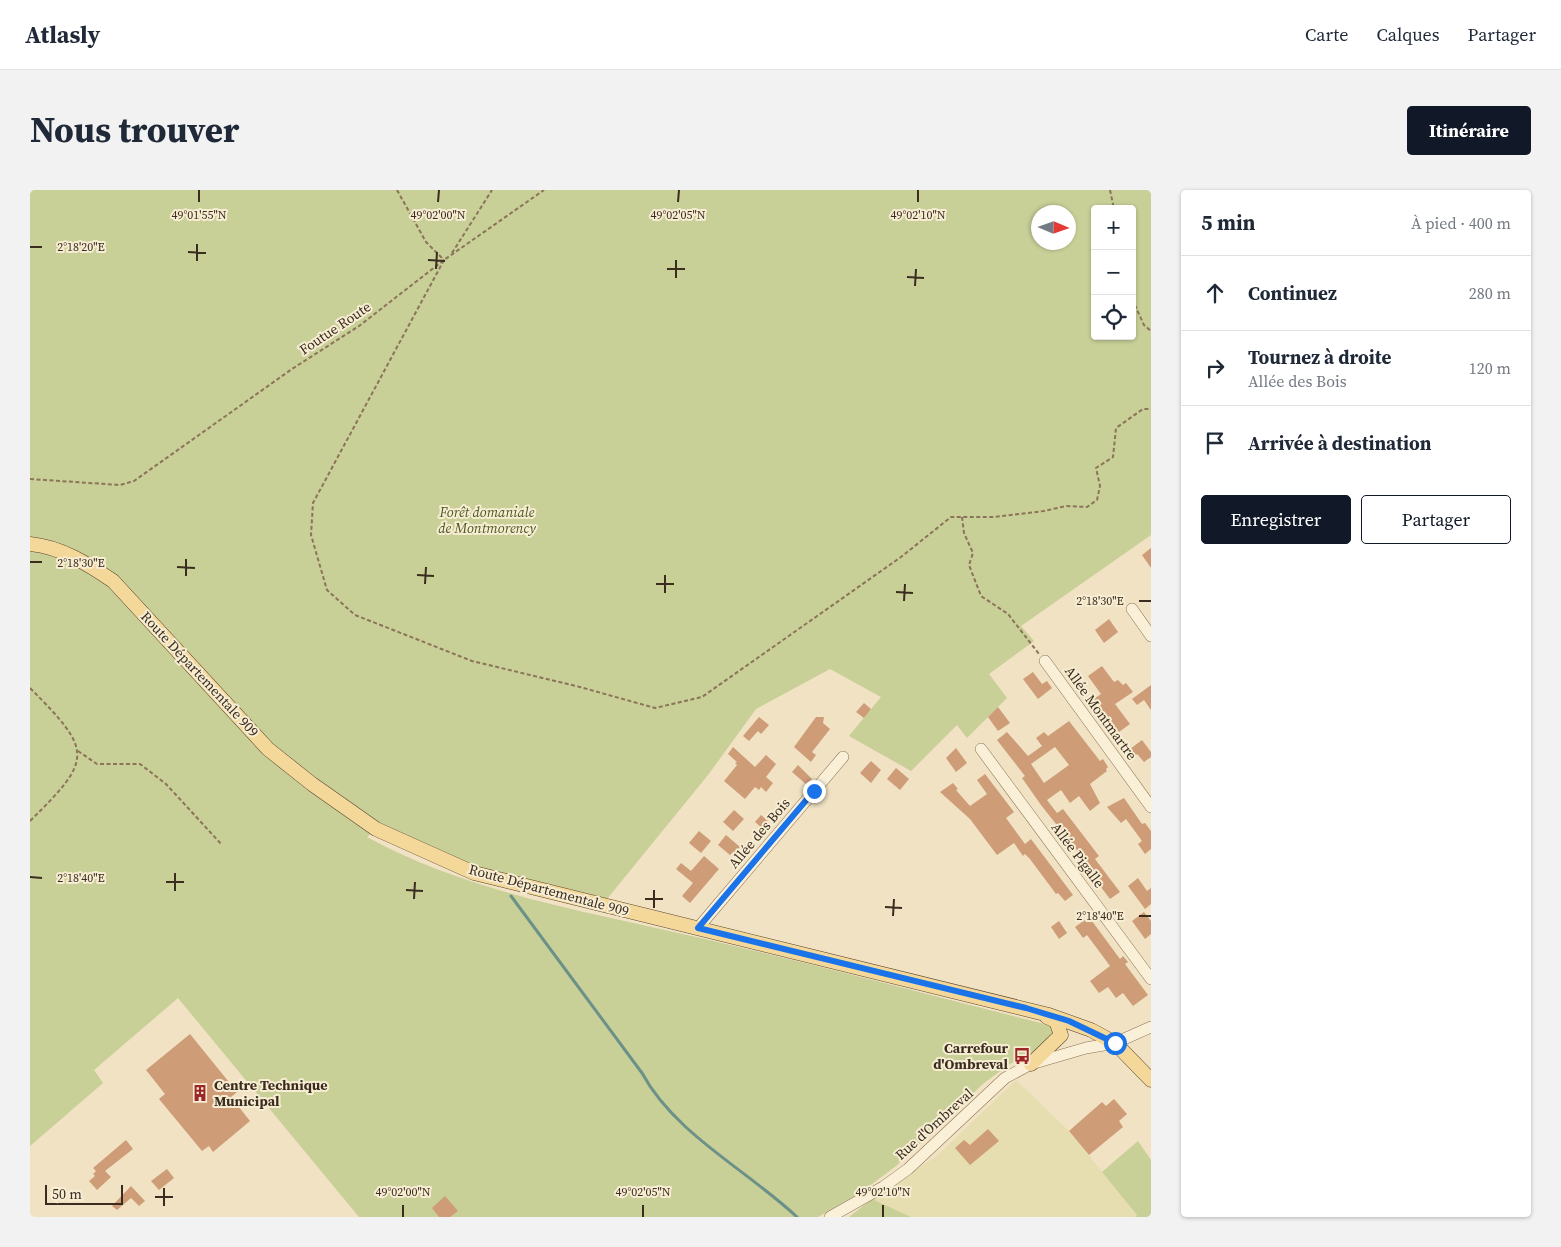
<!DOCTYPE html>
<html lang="fr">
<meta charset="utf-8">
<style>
body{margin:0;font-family:"Source Serif 4",serif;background:#f2f2f3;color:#1f2937}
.controls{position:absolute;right:15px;top:15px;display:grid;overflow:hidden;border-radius:5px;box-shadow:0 1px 4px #0004}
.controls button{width:45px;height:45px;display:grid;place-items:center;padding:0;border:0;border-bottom:1px solid #e0e1e3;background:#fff;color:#1f2937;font:25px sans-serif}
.compass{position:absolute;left:1001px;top:15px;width:45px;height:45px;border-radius:50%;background:#fff;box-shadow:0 1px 4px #0004;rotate:92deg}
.scale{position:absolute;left:15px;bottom:12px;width:78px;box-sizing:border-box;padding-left:5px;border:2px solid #3a2c1e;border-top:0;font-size:14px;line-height:18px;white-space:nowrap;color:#3a2c1e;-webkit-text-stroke:4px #f7edd3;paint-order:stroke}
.stop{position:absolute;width:15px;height:15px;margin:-11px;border:4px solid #1a73e8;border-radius:50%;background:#fff}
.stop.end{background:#1a73e8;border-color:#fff;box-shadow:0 1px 5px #0008}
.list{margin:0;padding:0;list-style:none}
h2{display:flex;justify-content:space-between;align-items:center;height:65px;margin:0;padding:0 20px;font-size:21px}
h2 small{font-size:16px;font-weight:400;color:#747a83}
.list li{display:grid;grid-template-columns:32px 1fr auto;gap:15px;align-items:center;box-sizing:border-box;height:75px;padding:0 20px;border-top:1px solid #e0e1e3}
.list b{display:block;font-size:19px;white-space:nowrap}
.list p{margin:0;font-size:16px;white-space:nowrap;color:#747a83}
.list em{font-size:16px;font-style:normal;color:#747a83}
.actions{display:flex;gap:10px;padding:15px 20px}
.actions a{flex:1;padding:11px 0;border:1px solid #111827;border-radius:5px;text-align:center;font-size:18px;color:#111827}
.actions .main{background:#111827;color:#fff}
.icon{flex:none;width:28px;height:28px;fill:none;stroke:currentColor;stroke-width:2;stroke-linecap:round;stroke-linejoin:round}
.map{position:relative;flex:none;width:1121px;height:1027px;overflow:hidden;border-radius:5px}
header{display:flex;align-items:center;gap:30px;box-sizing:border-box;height:70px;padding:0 25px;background:#fff;border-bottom:1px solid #e0e1e3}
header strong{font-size:24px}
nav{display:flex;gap:28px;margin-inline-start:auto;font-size:18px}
.intro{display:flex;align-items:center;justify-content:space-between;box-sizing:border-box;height:120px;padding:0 30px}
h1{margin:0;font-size:35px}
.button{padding:12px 22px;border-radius:5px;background:#111827;color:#fff;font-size:18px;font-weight:700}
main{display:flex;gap:30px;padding:0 30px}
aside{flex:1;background:#fff;border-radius:5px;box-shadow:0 1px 4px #0004}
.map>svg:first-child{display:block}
.farmland{fill:#e6ddb0}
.green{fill:#c8cf97;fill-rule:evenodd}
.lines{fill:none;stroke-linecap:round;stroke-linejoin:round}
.stream{stroke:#6c9188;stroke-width:3}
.building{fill:#cf9c78;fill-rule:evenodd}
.minor-casing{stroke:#8b7459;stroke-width:12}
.major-casing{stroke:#59422e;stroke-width:15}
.path{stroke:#8b7459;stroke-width:2;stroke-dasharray:4 2.5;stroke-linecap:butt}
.minor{stroke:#faf0d7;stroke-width:11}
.major{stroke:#f4d89a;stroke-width:14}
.route{stroke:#1a73e8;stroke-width:6}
.ticks{fill:none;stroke:#3a2c1e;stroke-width:2}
.labels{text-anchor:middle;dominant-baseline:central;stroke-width:4;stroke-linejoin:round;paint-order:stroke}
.street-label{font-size:14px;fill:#3a2c1e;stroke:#f7edd3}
.park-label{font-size:14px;font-style:italic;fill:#4b5824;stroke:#f7edd3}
.poi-label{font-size:14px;font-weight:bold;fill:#3a2c1e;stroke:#f7edd3;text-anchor:end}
.ticks-label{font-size:12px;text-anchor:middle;fill:#3a2c1e;stroke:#f7edd3;stroke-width:4;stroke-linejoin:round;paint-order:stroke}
</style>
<header>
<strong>Atlasly</strong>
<nav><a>Carte</a><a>Calques</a><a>Partager</a></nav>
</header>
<div class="intro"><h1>Nous trouver</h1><a class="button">Itinéraire</a></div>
<main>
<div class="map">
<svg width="1121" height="1027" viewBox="0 0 1121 1027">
<rect width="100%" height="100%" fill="#f0e2c3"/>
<polygon class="farmland" points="986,890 1039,941 1107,1025 1105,1027 881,1027 842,1009 908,965"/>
<g class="green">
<path d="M0,0H1121V345L991,436L1004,451L959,484L977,508L937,548L927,535L881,581L819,546L851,507L800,479L726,519L678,585L568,720L444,683L346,639L337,647C441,704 561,722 675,749C792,776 907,807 1023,836L1024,843L1021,852L980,874L954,893L866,976L830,1003L788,1027H329L148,808L64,880L73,893L0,956ZM1065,19H1102V146H1065ZM1008,22H1038V52H1008Z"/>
<polygon points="1108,951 1121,970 1121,1027 1105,1027 1107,1025 1072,982"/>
<polygon points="842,1009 881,1027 819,1027"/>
</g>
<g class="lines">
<path class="stream" d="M481,706L612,883C645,944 717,980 767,1027"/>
</g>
<g class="building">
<polygon points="1121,358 1121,378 1112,365"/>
<polygon points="1079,429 1088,442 1074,453 1065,440"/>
<polygon points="1072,476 1084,492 1088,490 1093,495 1096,493 1103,502 1085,514 1100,534 1089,542 1074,522 1071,524 1061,511 1071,504 1058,486"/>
<polygon points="1003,482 1012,494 1017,491 1022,498 1008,509 993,489"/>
<polygon points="1121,495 1121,520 1114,510 1107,515 1102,509"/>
<polygon points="834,513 841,519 834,528 826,522"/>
<polygon points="968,517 980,533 968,541 958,527"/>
<polygon points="729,527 739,535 731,544 728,541 719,551 713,546"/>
<polygon points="786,527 794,527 793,533 800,539 782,562 786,565 781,572 764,557"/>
<path d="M1039,531L1070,571L1073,569L1078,577L1076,579L1077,581L1060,594L1070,613L1060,621L1049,606L1040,613L1031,600L1017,610L1027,623L1033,619L1069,666L1065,669L1090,702L1080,709L1061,684L1064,682L1011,615L992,588L995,586L967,550L977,542L998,566L1012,556L1006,548L1014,542L1018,546ZM1025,557L1039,575L1014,593L1001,574Z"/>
<polygon points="1112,550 1121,562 1121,567 1114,572 1107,564 1105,566 1100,559"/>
<polygon points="703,557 725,577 736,565 746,574 736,587 743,593 736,602 731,597 729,600 725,597 715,609 694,591 707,575 705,573 707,572 698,564"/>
<polygon points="926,558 937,573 926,582 916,568"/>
<polygon points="841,571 851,580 841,593 830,583"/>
<polygon points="768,575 782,589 777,595 762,582"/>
<polygon points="866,578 879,589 870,600 857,589"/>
<polygon points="955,584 984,622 976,628 995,654 1001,649 1043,705 1035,711 1028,703 1026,704 1000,669 995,664 993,666 984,653 967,665 940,629 910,602 923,593 928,599 926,600 940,616 957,604 947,590"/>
<polygon points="1094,608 1112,634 1115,633 1121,641 1121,659 1115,664 1108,654 1112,651 1096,629 1091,633 1077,617"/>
<polygon points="704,620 714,629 703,641 693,632"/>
<polygon points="731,625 738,631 732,638 725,632"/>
<polygon points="669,641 681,651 671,663 659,653"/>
<polygon points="696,645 710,657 705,663 703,662 700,665 688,655"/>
<polygon points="674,666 689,679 660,713 652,706 663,693 646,679 651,673 661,681"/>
<polygon points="1108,688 1117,701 1121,698 1121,714 1115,719 1098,696"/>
<polygon points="1114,722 1121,731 1121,744 1115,749 1102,731"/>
<polygon points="1059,727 1090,769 1093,766 1098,772 1095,774 1118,805 1103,816 1093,803 1086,808 1078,797 1069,803 1060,791 1080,776 1057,745 1053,748 1045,737"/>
<polygon points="1029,731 1037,743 1029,749 1021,737"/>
<polygon points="160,844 207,902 201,907 220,931 183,962 179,956 172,961 129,909 135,904 116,880"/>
<polygon points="1084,909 1097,924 1089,931 1093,937 1059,965 1039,941 1072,912 1076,916"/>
<polygon points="958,939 969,951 940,975 925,958 934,950 940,955"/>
<polygon points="96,950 103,959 75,981 81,987 67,1000 59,991 65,986 63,984 66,981 63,978"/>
<polygon points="137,979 144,988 129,1000 121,991"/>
<polygon points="101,996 115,1011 109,1016 101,1008 87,1020 82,1016"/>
<polygon points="415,1006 428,1021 420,1027 409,1027 402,1018"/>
</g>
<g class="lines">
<g class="minor-casing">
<g id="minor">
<polyline points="1102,419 1121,446"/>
<polyline points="1015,471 1121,617"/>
<polyline points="951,559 1121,789"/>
<polyline points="668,738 813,567"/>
<polyline points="800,1027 853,997 878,979 975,888 1001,874 1056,858 1085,853 1121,837"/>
</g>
</g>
<g class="major-casing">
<g id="major">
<path d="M0,354C31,357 58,374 83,391L238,559L282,594L346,639L444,683L1019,825L1061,840L1085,853L1121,890"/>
<polyline points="1001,874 1031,845 1026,831 1017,827"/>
</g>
</g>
<g class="path">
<polyline points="367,0 396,52 414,70"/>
<polyline points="1080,0 1084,19"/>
<polyline points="422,63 462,0"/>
<polyline points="414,70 283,313 281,345 297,400 325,425 442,471 550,497 625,518 672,507 871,367 921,327 964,327 1014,321 1036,316 1057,317 1067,310 1070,296 1066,278 1083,267 1086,238 1113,219 1121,219"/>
<polyline points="1102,109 1114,135 1121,141"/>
<polyline points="0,289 90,295 104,291 262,179 329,136 414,70 514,0"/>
<polyline points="932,327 934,343 943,363 939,375 951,406 978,424 1009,464"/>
<path d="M0,498C63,561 63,569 0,631"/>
<polyline points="48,561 67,574 110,574 136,594 192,655"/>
</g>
<use href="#minor" class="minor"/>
<use href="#major" class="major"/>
</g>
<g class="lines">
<polyline class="route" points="784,601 668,738 996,818 1039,831 1085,853"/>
</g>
<path class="ticks" d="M169,12V0M408,12L409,0M648,12L649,0M888,12V0M0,57H12M158,62L176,63M398,70L415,71M167,71V54M406,79L407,62M637,79H655M877,87L894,88M646,88V70M885,96L886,79M0,372H12M147,377L165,378M387,385L404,386M156,386V369M395,394L396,377M626,394H644M866,402L883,403M635,403V385M874,411L875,394M1109,411H1121M0,687L12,688M136,692H154M376,700L393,701M145,701V683M384,709L385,692M615,709H633M855,717L872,718M624,718V700M863,726L864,709M1109,726H1121M125,1007H143M134,1016V998M373,1027V1015M613,1027V1015M853,1027V1015"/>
<defs>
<g id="bus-bare" transform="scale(1.35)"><path d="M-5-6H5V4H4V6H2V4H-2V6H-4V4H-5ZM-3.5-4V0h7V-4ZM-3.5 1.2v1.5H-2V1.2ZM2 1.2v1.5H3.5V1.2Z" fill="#9d2728" stroke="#f7edd3" stroke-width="2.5" paint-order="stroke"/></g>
<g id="building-bare" transform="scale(1.35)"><path d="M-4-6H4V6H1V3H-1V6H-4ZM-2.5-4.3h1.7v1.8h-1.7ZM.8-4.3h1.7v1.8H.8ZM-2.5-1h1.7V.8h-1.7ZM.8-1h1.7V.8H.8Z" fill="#9d2728" stroke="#f7edd3" stroke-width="2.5" paint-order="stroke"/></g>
</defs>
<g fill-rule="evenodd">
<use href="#bus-bare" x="992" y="866"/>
<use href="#building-bare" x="170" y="903"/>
</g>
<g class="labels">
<g class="street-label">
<text transform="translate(305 138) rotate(-34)">Foutue Route</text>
<text transform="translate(170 484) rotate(47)">Route Départementale 909</text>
<text transform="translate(1071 523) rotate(54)">Allée Montmartre</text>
<text transform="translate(729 643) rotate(-50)">Allée des Bois</text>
<text transform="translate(1048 665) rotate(53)">Allée Pigalle</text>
<text transform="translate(519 700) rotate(15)">Route Départementale 909</text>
<text transform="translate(904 934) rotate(-42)">Rue d'Ombreval</text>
</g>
<g class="park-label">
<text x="457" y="322">Forêt domaniale<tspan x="457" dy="16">de Montmorency</tspan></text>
</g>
<g class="poi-label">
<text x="978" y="858">Carrefour<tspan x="978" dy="16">d'Ombreval</tspan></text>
<text x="184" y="895" text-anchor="start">Centre Technique<tspan x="184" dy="16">Municipal</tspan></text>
</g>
</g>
<g class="ticks-label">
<text x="169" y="29">49°01'55"N</text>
<text x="408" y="29">49°02'00"N</text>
<text x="648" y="29">49°02'05"N</text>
<text x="888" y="29">49°02'10"N</text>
<text x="51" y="61">2°18'20"E</text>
<text x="51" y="377">2°18'30"E</text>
<text x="1070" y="415">2°18'30"E</text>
<text x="51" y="692">2°18'40"E</text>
<text x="1070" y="730">2°18'40"E</text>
<text x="373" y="1006">49°02'00"N</text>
<text x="613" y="1006">49°02'05"N</text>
<text x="853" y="1006">49°02'10"N</text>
</g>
</svg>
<div class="controls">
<button>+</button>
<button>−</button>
<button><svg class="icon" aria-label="locate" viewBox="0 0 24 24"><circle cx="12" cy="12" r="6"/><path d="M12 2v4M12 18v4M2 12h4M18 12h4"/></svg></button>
</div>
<svg class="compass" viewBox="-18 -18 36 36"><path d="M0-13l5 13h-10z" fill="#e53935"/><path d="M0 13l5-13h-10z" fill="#747a83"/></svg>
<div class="scale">50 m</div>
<div class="stop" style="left:1085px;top:853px"></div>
<div class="stop end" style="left:784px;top:601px"></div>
</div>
<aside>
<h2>5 min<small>À pied · 400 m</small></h2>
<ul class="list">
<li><svg class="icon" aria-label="ahead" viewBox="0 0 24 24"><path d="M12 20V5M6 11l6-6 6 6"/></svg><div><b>Continuez</b></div><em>280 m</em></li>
<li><svg class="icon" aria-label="right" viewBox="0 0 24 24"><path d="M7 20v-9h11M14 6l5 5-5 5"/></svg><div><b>Tournez à droite</b><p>Allée des Bois</p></div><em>120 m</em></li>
<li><svg class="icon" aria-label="arrive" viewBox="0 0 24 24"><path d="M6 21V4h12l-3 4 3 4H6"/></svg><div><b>Arrivée à destination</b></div></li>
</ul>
<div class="actions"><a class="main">Enregistrer</a><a>Partager</a></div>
</aside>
</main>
